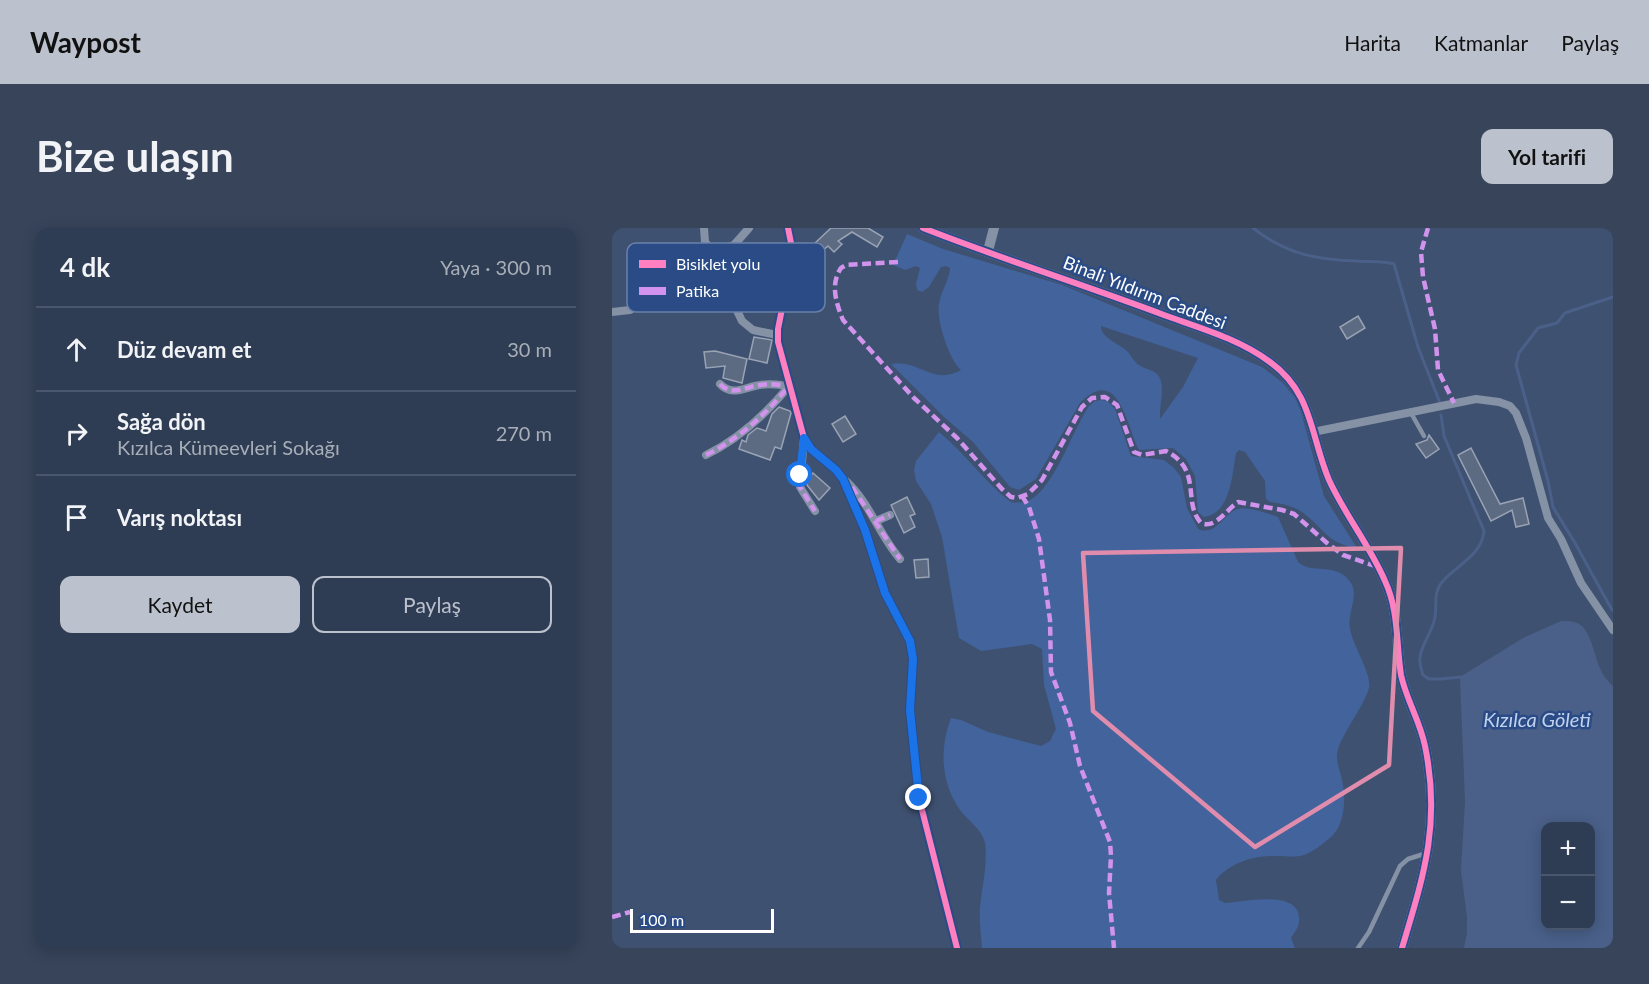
<!DOCTYPE html>
<html lang="tr">
<meta charset="utf-8">
<style>
body{margin:0;font-family:Lato,sans-serif;background:#37445a;color:#f1f3f6}
.controls{position:absolute;right:18px;bottom:18px;display:grid;overflow:hidden;border-radius:12px;box-shadow:0 3px 15px #0003}
.controls button{width:54px;height:54px;display:grid;place-items:center;padding:0;border:0;border-bottom:2px solid #4a566b;background:#2f3d54;color:#f1f3f6;font:30px sans-serif}
.scale{position:absolute;left:18px;bottom:15px;width:144px;box-sizing:border-box;padding-left:6px;border:3px solid #fff;border-top:0;font-size:16px;line-height:21px;white-space:nowrap;color:#fff;-webkit-text-stroke:4px #2a4b85;paint-order:stroke}
.stop{position:absolute;width:18px;height:18px;margin:-14px;border:4px solid #1a73e8;border-radius:50%;background:#fff}
.stop.end{background:#1a73e8;border-color:#fff;box-shadow:0 2px 6px #0008}
.list{margin:0;padding:0;list-style:none}
h2{display:flex;justify-content:space-between;align-items:center;height:78px;margin:0;padding:0 24px;font-size:26px}
h2 small{font-size:20px;font-weight:400;color:#a7aeb8}
.list li{display:grid;grid-template-columns:39px 1fr auto;gap:18px;align-items:center;box-sizing:border-box;height:84px;padding:0 24px;border-top:2px solid #4a566b}
.list b{display:block;font-size:22px;white-space:nowrap}
.list p{margin:0;font-size:20px;white-space:nowrap;color:#a7aeb8}
.list em{font-size:20px;font-style:normal;color:#a7aeb8}
.actions{display:flex;gap:12px;padding:18px 24px}
.actions a{flex:1;padding:14px 0;border:2px solid #bcc2cd;border-radius:12px;text-align:center;font-size:21px;color:#bcc2cd}
.actions .main{background:#bcc2cd;color:#111}
.icon{flex:none;width:33px;height:33px;fill:none;stroke:currentColor;stroke-width:2;stroke-linecap:round;stroke-linejoin:round}
.map{position:relative;flex:none;width:1001px;height:720px;overflow:hidden;border-radius:12px}
header{display:flex;align-items:center;gap:36px;box-sizing:border-box;height:84px;padding:0 30px;background:#bcc2cd;color:#111}
header strong{font-size:28px}
nav{display:flex;gap:33px;margin-inline-start:auto;font-size:21px}
.intro{display:flex;align-items:center;justify-content:space-between;box-sizing:border-box;height:144px;padding:0 36px}
h1{margin:0;font-size:42px}
.button{padding:15px 27px;border-radius:12px;background:#bcc2cd;color:#111;font-size:21px;font-weight:700}
main{display:flex;gap:36px;padding:0 36px}
aside{flex:1;background:#2f3d54;border-radius:12px;box-shadow:0 3px 15px #0003}
.map>svg:first-child{display:block}
.green{fill:#42639c;fill-rule:evenodd}
.water{fill:#4a6089;fill-rule:evenodd}
.lines{fill:none;stroke-linecap:round;stroke-linejoin:round}
.stream{stroke:#4a6089;stroke-width:3}
.building{fill:#5c6a82;stroke:#99a3b4;stroke-width:1.5}
.service{stroke:#8592a6;stroke-width:4.5}
.minor{stroke:#8592a6;stroke-width:8}
.tertiary{stroke:#8592a6;stroke-width:10}
.quiet{stroke:#d193ec;stroke-width:4.5;stroke-dasharray:9 4.5;stroke-linecap:butt}
.cycleway-casing{stroke:#2a4b85;stroke-width:10}
.cycleway{stroke:#ff80c0;stroke-width:6}
.route{stroke:#1a73e8;stroke-width:8}
.marked{fill:none;stroke:#e08cad;stroke-width:4.5;stroke-linejoin:round}
.labels{text-anchor:middle;dominant-baseline:central;stroke-width:5;stroke-linejoin:round;paint-order:stroke}
.street-label{font-size:18px;fill:#fff;stroke:#2a4b85}
.water-label{font-size:20px;font-style:italic;fill:#c0d2ee;stroke:#2a4b85}
.key{fill:#2a4b85;stroke:#6a81aa;stroke-width:1.5}
.key-label{font-size:16px;fill:#fff}
</style>
<header>
<strong>Waypost</strong>
<nav><a>Harita</a><a>Katmanlar</a><a>Paylaş</a></nav>
</header>
<div class="intro"><h1>Bize ulaşın</h1><a class="button">Yol tarifi</a></div>
<main>
<aside>
<h2>4 dk<small>Yaya · 300 m</small></h2>
<ul class="list">
<li><svg class="icon" aria-label="ahead" viewBox="0 0 24 24"><path d="M12 20V5M6 11l6-6 6 6"/></svg><div><b>Düz devam et</b></div><em>30 m</em></li>
<li><svg class="icon" aria-label="right" viewBox="0 0 24 24"><path d="M7 20v-9h11M14 6l5 5-5 5"/></svg><div><b>Sağa dön</b><p>Kızılca Kümeevleri Sokağı</p></div><em>270 m</em></li>
<li><svg class="icon" aria-label="arrive" viewBox="0 0 24 24"><path d="M6 21V4h12l-3 4 3 4H6"/></svg><div><b>Varış noktası</b></div></li>
</ul>
<div class="actions"><a class="main">Kaydet</a><a>Paylaş</a></div>
</aside>
<div class="map">
<svg width="1001" height="720" viewBox="0 0 1001 720">
<rect width="100%" height="100%" fill="#3f5170"/>
<g class="green">
<path d="M295,6L331,21L450,57L650,139L671,155L683,170L689,184L712,268L745,320C714,315 712,300 690,284C681,278 668,275 658,274L654,271L653,253L633,224L627,222L624,225C620,247 619,285 592,289L586,284L583,248L574,231L561,220L527,222C515,200 507,135 468,175L424,251L407,262L398,259L361,214L332,189L279,136C307,131 320,158 349,142C337,131 324,92 327,76C329,63 337,53 338,40L334,38L329,39L317,59L310,64L305,62L304,56L308,40L304,38L293,42L281,37ZM489,98L586,130L571,159L548,191C547,180 552,165 549,153C545,141 536,143 527,137C522,134 519,127 515,123C506,115 489,110 489,98Z"/>
<path d="M489,172L495,173L503,181L519,228L552,232L562,240L569,249L575,280L586,301C603,308 610,289 623,282C633,277 655,285 666,289L686,334C700,347 725,333 739,355C747,368 735,386 738,400C740,417 760,445 757,460C752,479 727,509 725,526C724,536 730,547 731,557C734,574 732,597 719,609C712,615 701,624 692,627C683,630 675,628 665,628C643,627 618,634 604,652L607,672L613,675C631,674 690,660 687,693C687,699 682,705 679,710L683,720H370C369,706 367,692 368,679C370,658 376,635 373,615C370,601 356,593 348,582C329,555 327,521 339,490L349,492L376,504L429,518L438,513L444,501L432,457L430,421L420,416L369,423L347,410L330,309L319,276L304,253L302,242L304,233L327,204C354,226 372,254 399,274C405,275 412,275 418,272C442,260 461,201 477,178L483,173Z"/>
</g>
<path class="water" d="M949,393C957,393 965,393 971,399C985,416 981,441 1001,458V720H852L855,705V689L849,643L853,573L848,449L911,410ZM933,598H978V698H933Z"/>
<g class="lines">
<g class="stream">
<path d="M641,0C674,26 705,32 745,33C758,34 770,33 782,36L806,119L828,175"/>
<path d="M829,187L832,208L872,303C870,327 845,337 831,353C821,364 825,376 823,389C821,403 810,415 808,429C807,435 809,441 811,447L817,451H829L849,449"/>
<polyline points="1000,382 963,315 941,279 936,253 904,137 907,125 926,100 945,95 953,85 1001,69"/>
</g>
</g>
<g class="building">
<polygon points="219,0 256,0 271,9 265,19 240,4 226,13 230,16 222,24 216,18 209,24 202,16"/>
<polygon points="746,88 753,100 735,111 728,99"/>
<polygon points="142,109 160,112 155,135 137,131"/>
<polygon points="103,123 135,131 130,155 111,150 113,138 94,140 92,124"/>
<polygon points="167,179 178,183 179,185 169,221 163,219 158,232 127,221 130,212 134,214 136,207 145,200 154,203 160,186"/>
<polygon points="233,188 244,206 231,214 220,196"/>
<polygon points="817,207 827,221 814,230 804,216 815,212"/>
<polygon points="859,220 888,276 911,270 917,296 904,299 900,282 879,293 846,227"/>
<polygon points="201,245 218,260 207,272 195,257 195,251"/>
<polygon points="295,269 303,286 298,288 303,299 292,305 279,277"/>
<polygon points="316,331 317,349 304,350 302,332"/>
</g>
<g class="lines">
<g class="service">
<polyline points="799,185 812,208"/>
<polyline points="746,720 757,704 788,638 796,631 815,625"/>
</g>
<g class="minor">
<polyline points="92,0 93,14 96,18 105,22 122,17 137,0"/>
<polyline points="176,0 180,20 179,36 166,101 166,114 192,210 199,221 224,242 231,251 253,302 273,365 298,413 301,431 298,482 307,570 345,720"/>
<polyline points="0,84 18,82 78,52 109,21 116,44 119,70 130,93 141,102 165,107"/>
<path d="M108,156C120,169 133,159 148,157C158,155 168,157 177,158"/>
<polyline points="701,204 864,171 887,174 898,178 904,185 914,210 936,290 949,311 969,355 1001,402"/>
<polyline points="192,210 188,259 203,283"/>
<path d="M94,227C127,211 154,186 177,158"/>
<path d="M234,253C258,275 267,307 288,331"/>
<polyline points="264,293 278,287"/>
</g>
<g class="tertiary">
<path d="M311,0C390,31 472,57 552,87C588,100 627,111 658,134C701,165 698,207 717,252C733,287 758,318 773,353C787,383 784,415 789,447C794,471 808,493 813,518C829,595 812,647 790,720"/>
<polyline points="376,23 382,0"/>
</g>
<g class="quiet">
<polyline points="816,0 809,24 811,49 823,101 826,142 842,175"/>
<path d="M286,34L234,37L229,40C218,56 224,75 231,92L302,170L345,210L390,261L399,269L405,270L416,266L430,252L470,179L480,170L493,169L505,177L522,224L530,227L554,223C591,242 570,274 589,295C604,301 614,282 626,274L670,282L682,286L715,315L731,327L766,339"/>
<path d="M108,156C120,169 133,159 148,157C158,155 168,157 177,158"/>
<polyline points="192,213 188,259 203,283"/>
<path d="M94,227C127,211 154,186 177,158"/>
<polyline points="240,259 288,331"/>
<polyline points="410,268 417,279 427,311 438,392 439,444 458,495 468,538 498,614 499,628 497,665 502,720"/>
<polyline points="264,293 278,287"/>
<polyline points="0,689 18,684"/>
</g>
<g class="cycleway-casing">
<g id="cycleway">
<polyline points="176,0 180,20 179,36 166,101 166,114 192,210 199,221 224,242 231,251 253,302 273,365 298,413 301,431 298,482 307,570 345,720"/>
<path d="M311,0C390,31 472,57 552,87C588,100 627,111 658,134C701,165 698,207 717,252C733,287 758,318 773,353C787,383 784,415 789,447C794,471 808,493 813,518C829,595 812,647 790,720"/>
</g>
</g>
<use href="#cycleway" class="cycleway"/>
</g>
<g class="lines">
<polyline class="route" points="188,247 192,210 199,221 224,242 231,251 253,302 273,365 298,413 301,431 298,482 307,570"/>
</g>
<path class="marked" d="M789,320L777,537L643,619L481,483L471,325Z"/>
<g class="labels">
<g class="street-label">
<text transform="translate(533 64) rotate(21)">Binali Yıldırım Caddesi</text>
</g>
<g class="water-label">
<text x="925" y="491">Kızılca Göleti</text>
</g>
</g>
<rect x="15" y="15" width="198" height="69" rx="9" class="key"/>
<rect x="27" y="32" width="27" height="8" fill="#ff80c0"/>
<rect x="27" y="59" width="27" height="8" fill="#d193ec"/>
<g class="key-label">
<text x="64" y="42">Bisiklet yolu</text>
<text x="64" y="69">Patika</text>
</g>
</svg>
<div class="controls">
<button>+</button>
<button>−</button>
</div>
<div class="scale">100 m</div>
<div class="stop" style="left:188px;top:247px"></div>
<div class="stop end" style="left:307px;top:570px"></div>
</div>
</main>
